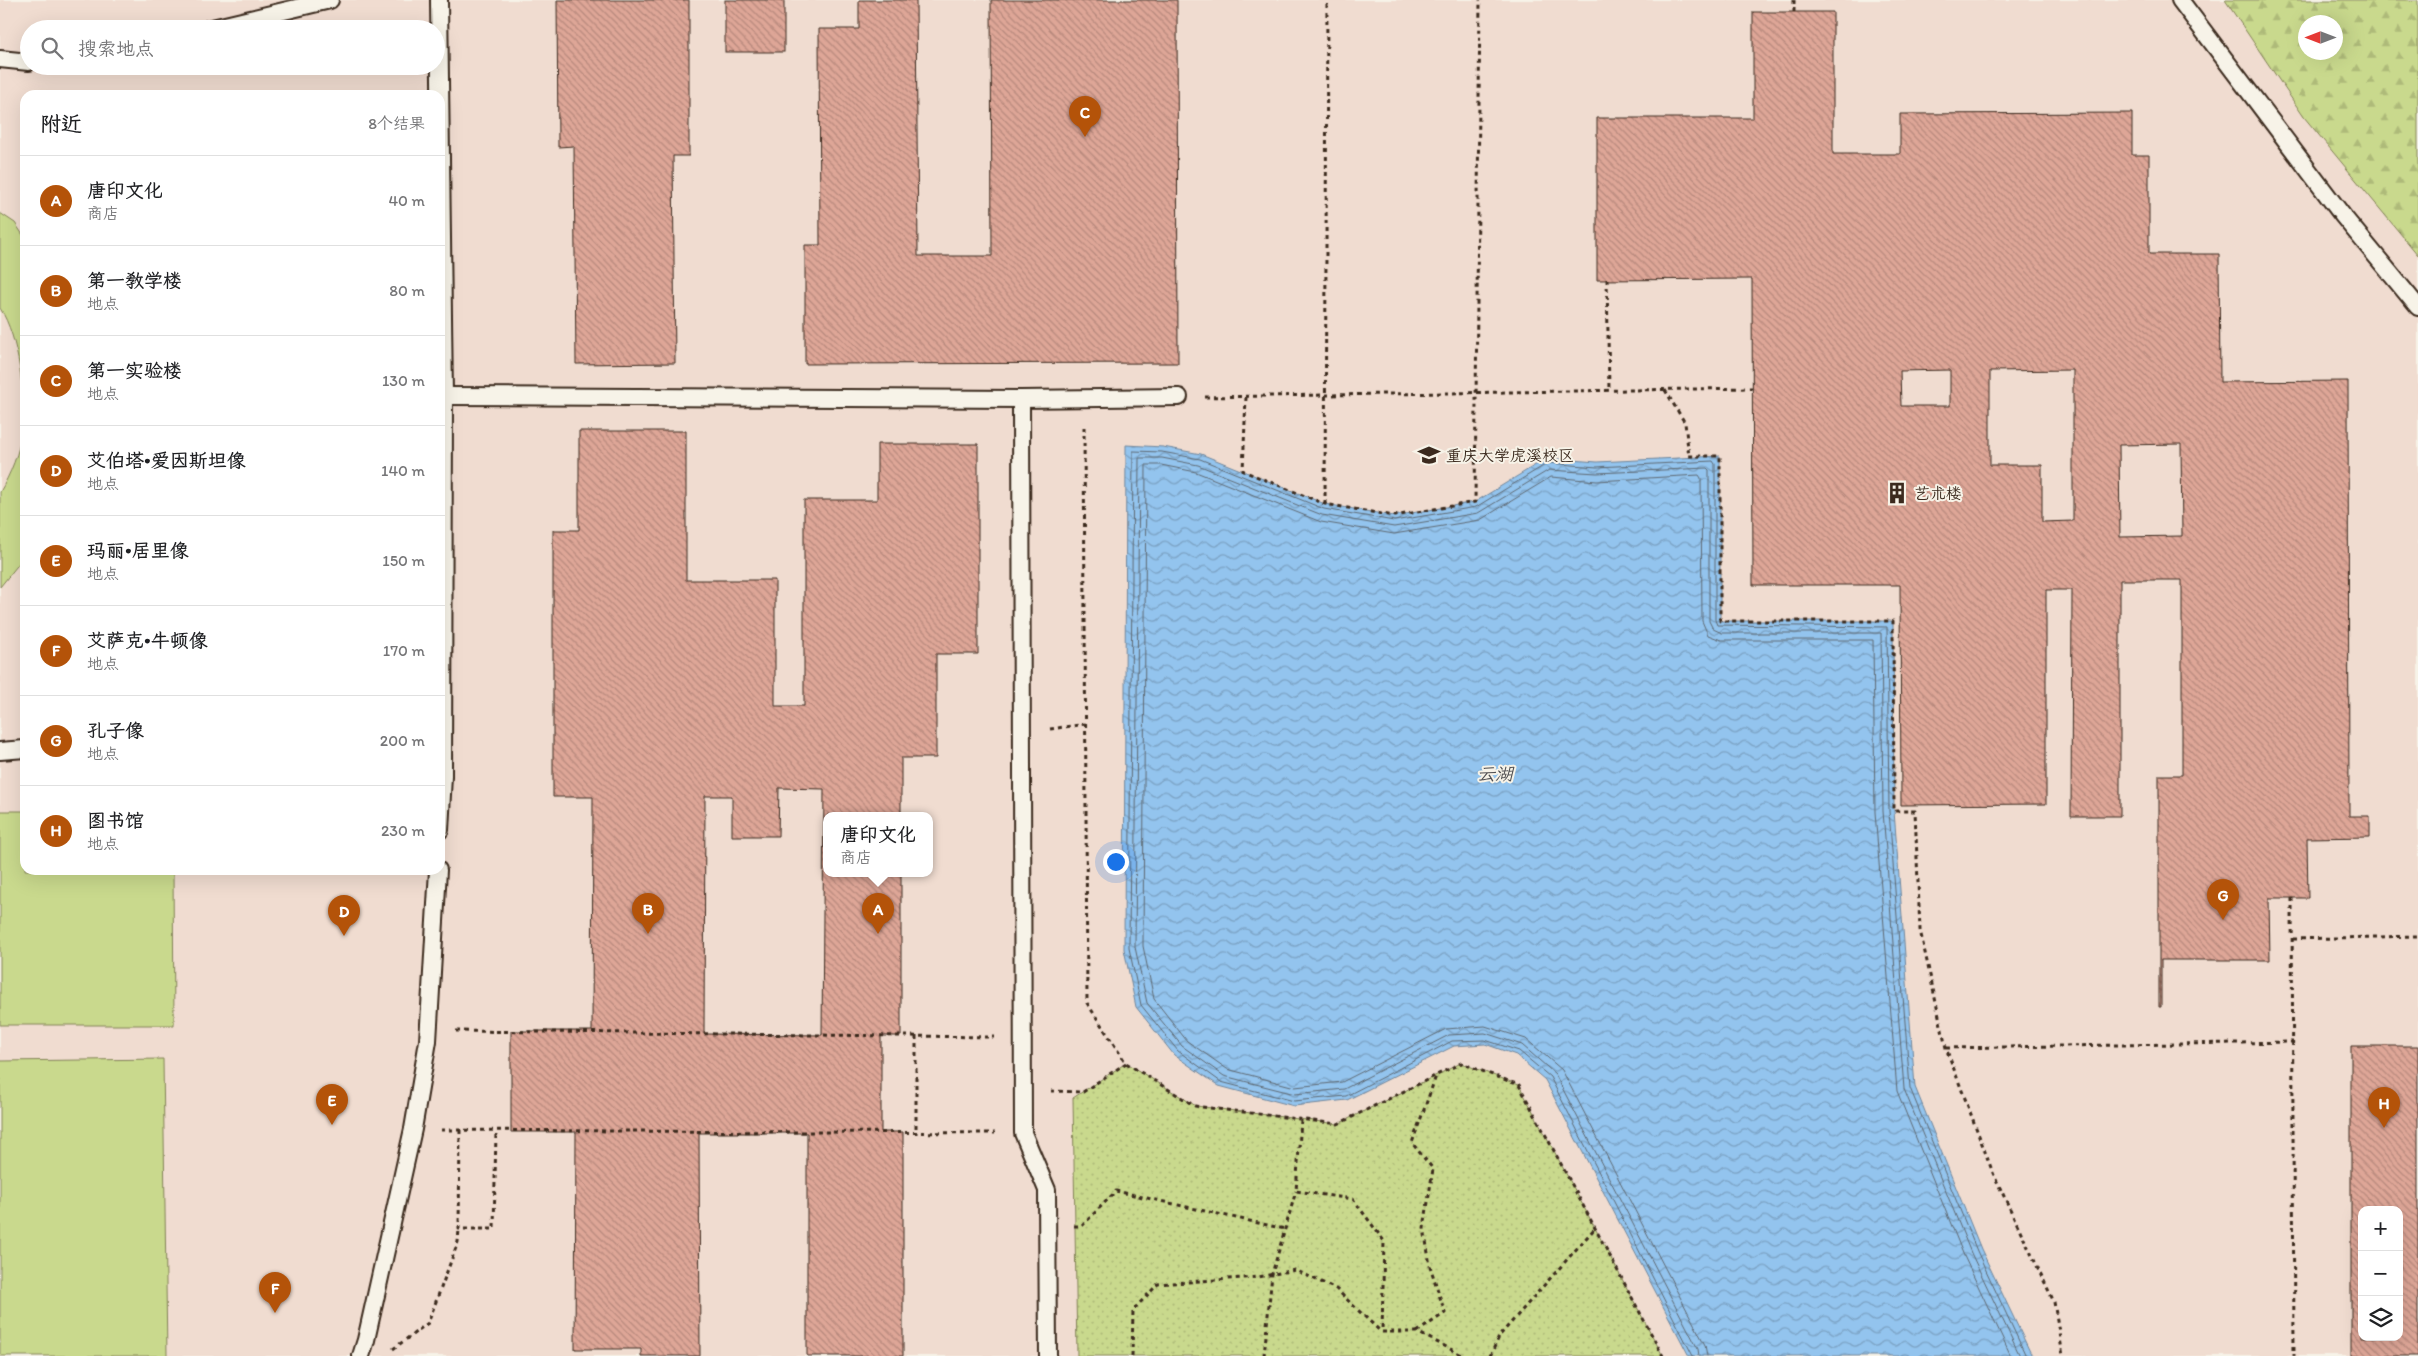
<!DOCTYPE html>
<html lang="zh">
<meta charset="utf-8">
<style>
body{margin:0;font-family:Itim,"LXGW WenKai TC",sans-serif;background:#f6f6f6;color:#202124}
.controls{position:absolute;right:15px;bottom:15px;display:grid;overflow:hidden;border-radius:10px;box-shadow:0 5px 20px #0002}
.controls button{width:45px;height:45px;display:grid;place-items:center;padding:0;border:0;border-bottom:1px solid #e0e0e0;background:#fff;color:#202124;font:25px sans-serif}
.compass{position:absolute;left:2298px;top:15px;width:45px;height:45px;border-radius:50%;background:#fff;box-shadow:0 5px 20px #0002;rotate:270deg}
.you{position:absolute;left:1115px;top:861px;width:18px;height:18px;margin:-12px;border:4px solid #fff;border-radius:50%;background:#1a73e8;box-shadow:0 0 0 8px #1a73e833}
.badge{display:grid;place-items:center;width:32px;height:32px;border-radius:50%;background:#b45309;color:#fff;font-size:16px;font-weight:700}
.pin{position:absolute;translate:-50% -41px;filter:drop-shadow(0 1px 2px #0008)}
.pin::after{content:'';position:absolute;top:26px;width:18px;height:15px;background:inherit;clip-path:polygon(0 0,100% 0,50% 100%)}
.popup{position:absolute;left:823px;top:812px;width:110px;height:65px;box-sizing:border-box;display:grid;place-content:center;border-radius:10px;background:#fff;filter:drop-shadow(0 1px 4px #0005);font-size:16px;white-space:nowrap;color:#757577}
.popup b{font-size:19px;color:#202124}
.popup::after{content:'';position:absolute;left:50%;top:100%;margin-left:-10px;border:10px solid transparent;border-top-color:#fff}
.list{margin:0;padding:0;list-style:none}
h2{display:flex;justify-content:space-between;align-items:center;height:65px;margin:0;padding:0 20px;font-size:21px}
h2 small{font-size:16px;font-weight:400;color:#757577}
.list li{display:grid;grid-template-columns:32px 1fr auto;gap:15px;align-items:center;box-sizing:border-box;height:90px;padding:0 20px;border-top:1px solid #e0e0e0}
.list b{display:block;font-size:19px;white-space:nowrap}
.list p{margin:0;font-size:16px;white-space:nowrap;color:#757577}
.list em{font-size:16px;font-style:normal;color:#757577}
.icon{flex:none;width:28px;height:28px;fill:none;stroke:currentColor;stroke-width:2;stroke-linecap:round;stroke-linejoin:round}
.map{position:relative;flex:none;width:2418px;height:1356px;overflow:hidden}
.search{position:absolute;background:#fff;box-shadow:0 5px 20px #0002;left:20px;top:20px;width:425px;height:55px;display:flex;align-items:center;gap:12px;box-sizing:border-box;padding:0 18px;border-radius:28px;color:#757577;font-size:19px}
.panel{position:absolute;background:#fff;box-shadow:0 5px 20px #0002;left:20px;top:90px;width:425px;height:785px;border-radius:15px}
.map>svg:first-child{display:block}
.built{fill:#f0dcd0;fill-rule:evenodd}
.grass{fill:url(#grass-dots);stroke:#828256}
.forest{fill:url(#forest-firs);stroke:#828256;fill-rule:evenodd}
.garden{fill:#c9d98d;stroke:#828256}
.water{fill:url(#water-waves);stroke:#70869b}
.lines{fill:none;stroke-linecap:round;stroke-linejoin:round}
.shore{stroke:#5e6871;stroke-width:1}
.building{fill:url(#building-back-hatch);stroke:#3b2a1e;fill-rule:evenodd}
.lane-casing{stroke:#3b2a1e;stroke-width:20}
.path{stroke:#3b2a1e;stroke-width:3;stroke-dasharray:4 4;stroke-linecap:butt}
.lane{stroke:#f7f3e8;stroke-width:16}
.labels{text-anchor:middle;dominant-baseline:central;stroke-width:4;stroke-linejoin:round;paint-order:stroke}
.poi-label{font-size:16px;fill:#3b2a1e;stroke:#f7f3e8;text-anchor:start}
.water-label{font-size:18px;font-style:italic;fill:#515052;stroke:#f7f3e8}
</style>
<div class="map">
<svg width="2418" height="1356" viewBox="0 0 2418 1356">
<defs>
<pattern id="grass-dots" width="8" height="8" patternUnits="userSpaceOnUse" patternTransform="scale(1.25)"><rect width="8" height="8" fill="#c9d98d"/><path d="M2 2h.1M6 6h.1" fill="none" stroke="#aeba79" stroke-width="1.8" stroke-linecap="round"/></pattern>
<pattern id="forest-firs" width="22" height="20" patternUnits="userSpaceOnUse" patternTransform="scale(1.25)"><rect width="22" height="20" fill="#c9d98d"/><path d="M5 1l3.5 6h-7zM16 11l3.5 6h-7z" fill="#aeba79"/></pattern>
<pattern id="water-waves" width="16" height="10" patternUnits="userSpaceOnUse" patternTransform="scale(1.25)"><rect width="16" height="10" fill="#93c4ee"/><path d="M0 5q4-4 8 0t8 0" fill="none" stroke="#799fc0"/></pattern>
<pattern id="building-back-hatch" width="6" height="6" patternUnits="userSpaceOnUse" patternTransform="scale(1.25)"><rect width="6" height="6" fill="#dea697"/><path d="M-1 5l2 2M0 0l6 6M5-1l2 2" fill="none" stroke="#b5877b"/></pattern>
</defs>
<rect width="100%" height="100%" fill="#f7f3e8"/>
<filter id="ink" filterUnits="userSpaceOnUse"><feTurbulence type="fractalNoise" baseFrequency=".02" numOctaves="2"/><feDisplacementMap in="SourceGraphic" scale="10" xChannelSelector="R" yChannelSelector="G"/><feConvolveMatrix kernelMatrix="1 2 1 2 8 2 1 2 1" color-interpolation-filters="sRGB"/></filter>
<g filter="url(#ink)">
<path class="built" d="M0,0H2418V1356H0ZM2306,22H2336V52H2306ZM29,29H436V66H29ZM25,95H440V870H25ZM827,815H929V873H827ZM2362,1210H2399V1337H2362Z"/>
<polygon class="grass" points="1126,1063 1196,1106 1338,1124 1461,1063 1519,1085 1663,1356 1077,1356 1073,1098"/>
<path class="forest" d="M2225,0H2418V255L2304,117ZM2306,22H2336V52H2306Z"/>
<g class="garden">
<path d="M0,213L15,223L25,238V556L0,587V492C10,475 20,451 22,431C26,396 19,338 0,308Z"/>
<polygon points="0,811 25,811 25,870 173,870 174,1025 0,1025"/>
<polygon points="163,1059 167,1356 0,1356 0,1061"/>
</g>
<polygon class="water" points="1126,445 1163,447 1201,454 1325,504 1394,516 1475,502 1547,458 1597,462 1720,456 1720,621 1893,621 1894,811 1915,1087 1981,1249 2032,1356 1689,1356 1545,1080 1516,1055 1485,1044 1454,1046 1347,1100 1294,1106 1219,1086 1174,1055 1136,1007 1124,949"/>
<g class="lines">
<g class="shore">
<polyline points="1693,1356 1550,1077 1519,1051 1485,1040 1452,1041 1346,1096 1294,1101 1221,1082 1178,1051 1141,1005 1129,948 1133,451 1162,452 1200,459 1324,509 1394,521 1476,507 1548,463 1597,467 1713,461 1715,464 1715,620 1717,625 1887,627 1889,811 1910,1088 1977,1251 2026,1356"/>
<polyline points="1699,1356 1698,1349 1555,1074 1522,1045 1485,1033 1449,1035 1344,1089 1295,1094 1224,1076 1182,1046 1147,1003 1135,947 1139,458 1162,458 1198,465 1322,515 1394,527 1478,513 1549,470 1597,473 1707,468 1709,470 1709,621 1713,629 1722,633 1881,633 1883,811 1904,1089 1971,1253 2020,1356"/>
<polyline points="1707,1356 1705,1345 1562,1070 1526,1039 1485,1026 1446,1029 1342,1082 1295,1087 1227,1069 1187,1041 1154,999 1143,946 1146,465 1161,465 1196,472 1321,522 1394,534 1480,520 1551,477 1597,481 1699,475 1701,478 1702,621 1708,635 1721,640 1873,640 1875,812 1897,1091 1964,1256 2011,1356"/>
</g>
</g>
<g class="building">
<polygon points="557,0 689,0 689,156 673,156 675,363 576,364 574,146 558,147"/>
<rect x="725" y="0" width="59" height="52"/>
<polygon points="859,0 916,0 918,256 992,256 991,0 1177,0 1178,363 805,364 805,245 820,245 819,29 859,29"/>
<path d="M1753,12H1833V154H1900V114L2132,113V155H2149V254H2219L2220,382L2348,381L2349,816H2370V837L2307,838L2308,898H2269L2270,960H2161V1007H2159V775H2182V580H2120V816H2071L2072,590H2046V804L1901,805L1900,585H1753L1752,279L1597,280V118H1753ZM1950,370V406H1901L1900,371ZM2073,370V521L2042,522V465H1990V371ZM2181,444L2182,536L2120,537L2119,445Z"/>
<path d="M579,431H686V580H775V706H804V500H877V444H978V654H936V758H901V815H827V873H901V1036H881V1132H903V1356H807V1133H699L700,1356H641V1349H575L576,1132H511V1031H592L593,797H553V530H579ZM779,788L824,789L822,1035L704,1034L705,796H732V836H778Z"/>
<path d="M2351,1046H2418V1356H2351ZM2362,1210H2399V1337H2362Z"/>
</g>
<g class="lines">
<g class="lane-casing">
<g id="lane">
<polyline points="439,0 444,396 443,776 440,830"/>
<polyline points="2180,0 2343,216 2418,307"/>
<polyline points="208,29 330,0"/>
<polyline points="0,59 29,62"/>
<polyline points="444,396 1021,399 1179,397"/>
<polyline points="1021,399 1023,1133 1047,1190 1048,1356"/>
<polyline points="0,751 25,749"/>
<polyline points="361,1356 366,1340 413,1129 428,1041 438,870"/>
</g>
</g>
<g class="path">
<polyline points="1794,0 1794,12"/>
<polyline points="1607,279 1609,390"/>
<polyline points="1665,390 1685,423 1689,456 1720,456 1720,621 1893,621 1894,811 1915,811 1920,930 1946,1048 1993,1173 2054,1302 2063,1356"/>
<polyline points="1205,397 1752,388"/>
<polyline points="1246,397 1243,471 1325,504 1394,516 1475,502 1480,0"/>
<polyline points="1084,427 1087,1003 1126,1063 1195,1106 1338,1124 1461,1063 1519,1085 1663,1356"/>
<polyline points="1325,504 1327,0"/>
<polyline points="1050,729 1086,724"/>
<polyline points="2292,898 2294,1356"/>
<polyline points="2293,939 2418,936"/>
<polyline points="456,1031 994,1037"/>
<polyline points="916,1036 916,1134"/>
<polyline points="1946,1048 2293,1042"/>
<polyline points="1051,1091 1083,1092 1126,1063"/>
<polyline points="1301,1120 1296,1191 1353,1199 1384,1241 1382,1332 1417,1332 1464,1356"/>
<polyline points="441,1130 995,1133"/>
<polyline points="460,1130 459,1229 494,1229 496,1131"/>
<polyline points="1074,1226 1082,1226 1116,1191 1285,1229"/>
<polyline points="1417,1332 1445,1313 1430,1266 1424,1228 1433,1169 1412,1143 1436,1076"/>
<polyline points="393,1349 428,1323 458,1242 459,1229"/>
<polyline points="1132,1356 1133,1310 1158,1284 1258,1277 1295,1270 1336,1289 1381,1332"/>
<polyline points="1264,1356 1272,1274 1296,1191"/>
<polyline points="1490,1356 1500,1335 1595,1228"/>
</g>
<use href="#lane" class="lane"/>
</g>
</g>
<defs>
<g id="university-bare" transform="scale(1.725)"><path d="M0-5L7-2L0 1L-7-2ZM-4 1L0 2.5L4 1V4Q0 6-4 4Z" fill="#3b2a1e" stroke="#f7f3e8" stroke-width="2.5" paint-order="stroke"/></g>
<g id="building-bare" transform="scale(1.725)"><path d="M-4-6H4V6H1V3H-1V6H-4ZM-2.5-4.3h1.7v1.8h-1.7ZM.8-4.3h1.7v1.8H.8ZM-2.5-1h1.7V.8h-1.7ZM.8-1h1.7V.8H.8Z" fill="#3b2a1e" stroke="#f7f3e8" stroke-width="2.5" paint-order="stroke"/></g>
</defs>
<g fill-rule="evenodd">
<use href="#university-bare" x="1429" y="455"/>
<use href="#building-bare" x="1897" y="493"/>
</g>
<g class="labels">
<g class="poi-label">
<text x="1446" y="455">重庆大学虎溪校区</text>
<text x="1914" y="493">艺术楼</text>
</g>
<g class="water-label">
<text x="1495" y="774">云湖</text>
</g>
</g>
</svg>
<div class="controls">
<button>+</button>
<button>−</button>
<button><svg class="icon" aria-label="layers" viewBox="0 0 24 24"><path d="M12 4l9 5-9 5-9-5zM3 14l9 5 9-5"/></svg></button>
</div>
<svg class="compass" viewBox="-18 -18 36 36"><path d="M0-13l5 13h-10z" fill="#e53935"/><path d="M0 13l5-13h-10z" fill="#757577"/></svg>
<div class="you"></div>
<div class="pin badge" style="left:878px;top:934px">A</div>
<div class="popup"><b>唐印文化</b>商店</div>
<div class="pin badge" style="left:648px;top:934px">B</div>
<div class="pin badge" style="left:1085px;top:137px">C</div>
<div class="pin badge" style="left:344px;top:936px">D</div>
<div class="pin badge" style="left:332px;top:1125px">E</div>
<div class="pin badge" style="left:275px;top:1313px">F</div>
<div class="pin badge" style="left:2223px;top:920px">G</div>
<div class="pin badge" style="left:2384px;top:1128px">H</div>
<div class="search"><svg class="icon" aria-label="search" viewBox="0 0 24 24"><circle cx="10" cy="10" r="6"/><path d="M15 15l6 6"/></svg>搜索地点</div>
<section class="panel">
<h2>附近<small>8个结果</small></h2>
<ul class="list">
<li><span class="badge">A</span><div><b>唐印文化</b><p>商店</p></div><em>40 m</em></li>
<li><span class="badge">B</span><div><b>第一教学楼</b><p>地点</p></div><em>80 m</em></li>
<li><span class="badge">C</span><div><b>第一实验楼</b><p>地点</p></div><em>130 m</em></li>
<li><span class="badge">D</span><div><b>艾伯塔•爱因斯坦像</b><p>地点</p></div><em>140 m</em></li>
<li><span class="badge">E</span><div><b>玛丽•居里像</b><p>地点</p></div><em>150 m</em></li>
<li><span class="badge">F</span><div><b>艾萨克•牛顿像</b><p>地点</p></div><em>170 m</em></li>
<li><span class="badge">G</span><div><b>孔子像</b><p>地点</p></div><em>200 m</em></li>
<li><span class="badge">H</span><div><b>图书馆</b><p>地点</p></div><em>230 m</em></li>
</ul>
</section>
</div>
